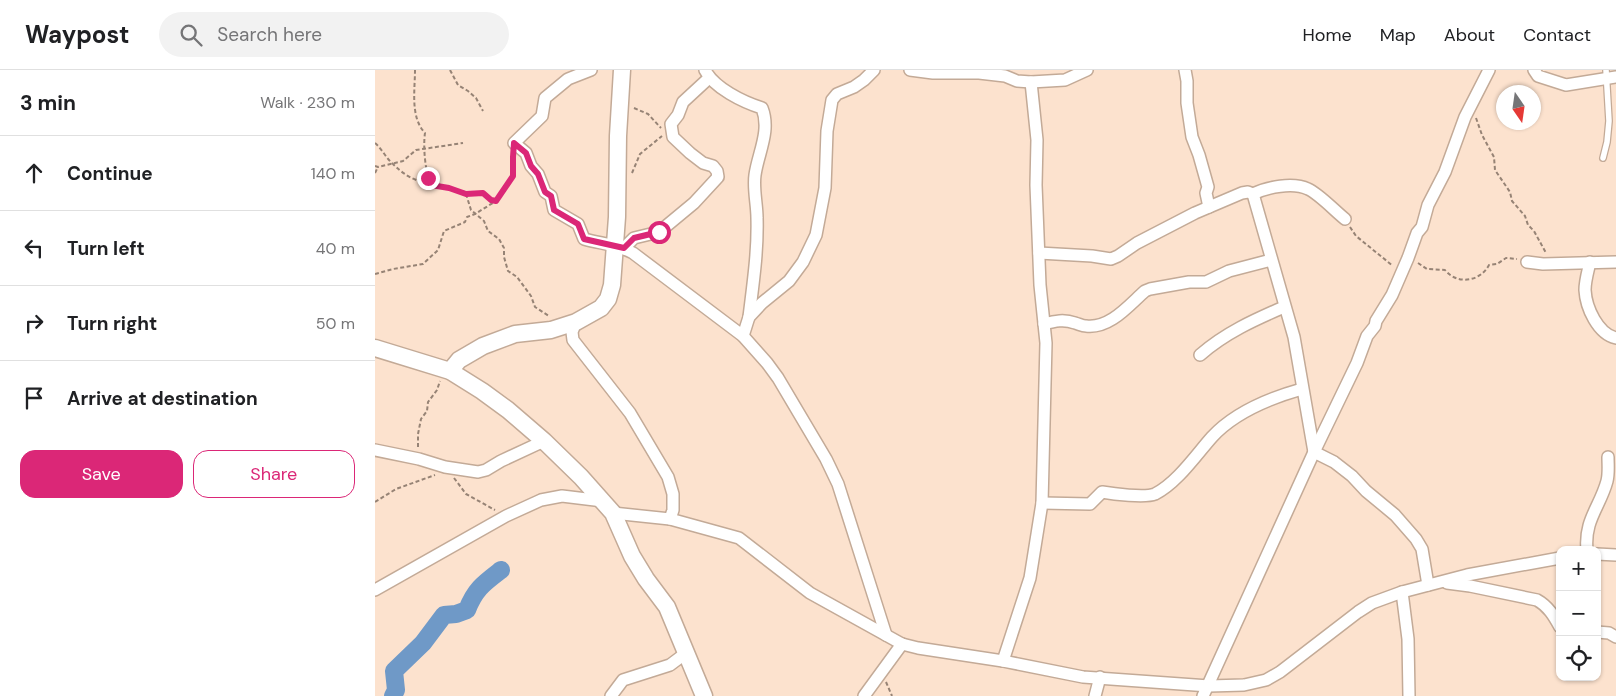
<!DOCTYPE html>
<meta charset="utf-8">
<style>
body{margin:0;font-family:"DM Sans",sans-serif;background:#f2f2f2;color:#202124}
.controls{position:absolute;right:15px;bottom:15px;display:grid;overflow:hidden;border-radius:10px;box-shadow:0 1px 4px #0004}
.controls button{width:45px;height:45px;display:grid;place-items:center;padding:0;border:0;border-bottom:1px solid #e0e0e0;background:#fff;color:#202124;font:25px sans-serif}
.compass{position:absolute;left:1121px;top:15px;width:45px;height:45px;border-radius:50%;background:#fff;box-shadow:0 1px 4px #0004;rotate:167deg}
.stop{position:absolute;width:15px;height:15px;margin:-11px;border:4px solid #db2777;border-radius:50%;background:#fff}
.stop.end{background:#db2777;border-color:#fff;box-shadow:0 1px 5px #0008}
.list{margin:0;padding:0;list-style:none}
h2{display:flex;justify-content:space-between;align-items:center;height:65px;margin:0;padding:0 20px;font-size:21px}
h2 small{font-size:16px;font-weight:400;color:#757577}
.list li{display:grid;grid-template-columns:32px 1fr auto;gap:15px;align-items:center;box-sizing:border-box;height:75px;padding:0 20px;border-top:1px solid #e0e0e0}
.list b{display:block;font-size:19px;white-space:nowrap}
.list em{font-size:16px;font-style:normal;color:#757577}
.actions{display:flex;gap:10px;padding:15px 20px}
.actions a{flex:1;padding:11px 0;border:1px solid #db2777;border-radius:15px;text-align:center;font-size:18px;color:#db2777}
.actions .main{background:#db2777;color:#fff}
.icon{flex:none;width:28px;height:28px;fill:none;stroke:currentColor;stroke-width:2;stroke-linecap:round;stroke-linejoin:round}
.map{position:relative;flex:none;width:1241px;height:626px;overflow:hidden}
header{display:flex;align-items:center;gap:30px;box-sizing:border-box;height:70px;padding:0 25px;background:#fff;border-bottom:1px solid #e0e0e0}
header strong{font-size:24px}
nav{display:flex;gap:28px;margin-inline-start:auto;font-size:18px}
.search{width:350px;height:45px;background:#f2f2f2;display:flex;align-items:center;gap:12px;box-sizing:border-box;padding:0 18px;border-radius:28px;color:#757577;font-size:19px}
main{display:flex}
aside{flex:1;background:#fff}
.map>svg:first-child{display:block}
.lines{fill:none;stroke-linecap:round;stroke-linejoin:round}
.river{stroke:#6f99c7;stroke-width:18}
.lane-casing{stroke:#c3aa97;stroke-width:8}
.street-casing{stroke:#c3aa97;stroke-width:14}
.secondary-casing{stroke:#c3aa97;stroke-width:19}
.path{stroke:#968375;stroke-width:2;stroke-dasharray:4 2.5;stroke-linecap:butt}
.lane{stroke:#fff;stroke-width:5.5}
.street{stroke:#fff;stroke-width:11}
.secondary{stroke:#fff;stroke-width:16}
.route{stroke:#db2777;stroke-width:6}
</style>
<header>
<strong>Waypost</strong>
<div class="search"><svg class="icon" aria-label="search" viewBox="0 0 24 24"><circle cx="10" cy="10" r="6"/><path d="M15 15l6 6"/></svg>Search here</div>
<nav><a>Home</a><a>Map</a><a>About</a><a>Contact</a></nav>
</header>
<main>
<aside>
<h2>3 min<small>Walk · 230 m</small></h2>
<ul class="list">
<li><svg class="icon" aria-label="ahead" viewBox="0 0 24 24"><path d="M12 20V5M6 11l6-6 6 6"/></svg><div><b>Continue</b></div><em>140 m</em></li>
<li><svg class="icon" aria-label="left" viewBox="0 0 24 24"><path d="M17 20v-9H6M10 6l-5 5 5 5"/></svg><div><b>Turn left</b></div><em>40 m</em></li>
<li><svg class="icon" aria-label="right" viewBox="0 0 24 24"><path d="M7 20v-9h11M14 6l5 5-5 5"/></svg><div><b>Turn right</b></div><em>50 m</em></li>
<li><svg class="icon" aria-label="arrive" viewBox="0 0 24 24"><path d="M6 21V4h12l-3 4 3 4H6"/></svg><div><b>Arrive at destination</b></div></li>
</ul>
<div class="actions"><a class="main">Save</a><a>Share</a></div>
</aside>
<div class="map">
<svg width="1241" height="626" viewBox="0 0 1241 626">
<rect width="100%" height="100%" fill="#fce2ce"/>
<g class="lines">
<path class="river" d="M18,626L21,620L19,601L48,573L69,545L81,544L92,540C100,519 109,513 126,500"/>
<g class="lane-casing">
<polyline id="lane" points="1228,88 1232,72 1234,51 1231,0"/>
</g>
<g class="street-casing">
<g id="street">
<path d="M216,0L193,9L170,28L167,46L139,73L151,83L156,96L163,104L170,122L176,126L179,140L203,154L209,169C226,174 242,174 258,183L368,266L392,293L403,308L451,389L463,414L511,565"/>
<path d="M330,0C339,18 368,32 387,38C396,61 383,83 380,105C378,119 382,134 382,148C383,181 378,214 374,247"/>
<polyline points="535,0 558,3 604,3 630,6 642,11 656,12 690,10 712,0"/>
<polyline points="810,0 812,11 812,33 817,67 824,85 833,117 831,123 834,137"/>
<polyline points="1159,0 1163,6 1191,15 1241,7"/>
<path d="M878,124C892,117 918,112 933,119C943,123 960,141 970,149"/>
<polyline points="249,178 259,168 284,162 319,133 343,107 342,101 338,96 328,93 315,83 298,67 296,54 303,45 308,32 334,8"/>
<polyline points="664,183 717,186 736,189 743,186 762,173 820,143 867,123 873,122 878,124 919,267 939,382"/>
<polyline points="1152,192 1168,194 1241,192"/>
<path d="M1215,192C1213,201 1210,211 1210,220C1211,238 1223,264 1241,268"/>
<polyline points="201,252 197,262 198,270 255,343 293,407 298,424 298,440 295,449"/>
<path d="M669,254C680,251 689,249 700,253C704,254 707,256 711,256C735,259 754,235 770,221L775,219L814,212H831L854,201L896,190"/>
<polyline points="368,266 374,247 387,233 414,211 428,192 441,165 450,118 452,61 457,30 462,24 479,17 489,10 499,0"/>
<path d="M825,285C850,263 879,250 909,237"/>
<polyline points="0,380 44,389 70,397 103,402 111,400 126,391 169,371"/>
<polyline points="939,382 959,392 977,406 991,421 1020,445 1041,469 1047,479 1053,515"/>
<path d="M667,433L715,434L727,422C738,424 770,428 780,424C802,413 821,385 837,367C860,342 895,328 927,319"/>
<polyline points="238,443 295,449 364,468 435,523 527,574 543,578 628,591 708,607 834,616 869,615 891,610 905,602 983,542 997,533 1027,522 1092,505 1185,488"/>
<path d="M1212,480C1209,450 1225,437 1232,411C1234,403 1233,395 1233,387"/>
<polyline points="1222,484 1241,485"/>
<path d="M1072,513L1095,516L1162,530C1173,536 1179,546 1185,557"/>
<polyline points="0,520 131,446 166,430 187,426 228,431"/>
<polyline points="1027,522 1033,569 1034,626"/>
<polyline points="1222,562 1234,563 1241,567"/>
<polyline points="628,591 655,508 667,433 671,273 665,215 661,115 662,70 656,12"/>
<polyline points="236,626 248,610 295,595 311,583"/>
<polyline points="489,626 527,574"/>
<polyline points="720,626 725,607"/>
<polyline points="828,626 939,382 982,293 992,266 1000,256 1001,251 1017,225 1033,188 1042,163 1047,157 1053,135 1070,102 1090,47 1114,0"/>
</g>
</g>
<g class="secondary-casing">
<g id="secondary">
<polyline points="0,278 75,301 107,321 133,340 169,371 206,407 238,443 257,486 271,509 292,537 329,626"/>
<polyline points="75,301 84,290 108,276 140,264 176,260 201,252 226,238 233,229 237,215 242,147 243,66 247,0"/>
</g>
</g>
<g class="path">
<path d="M40,0C40,20 35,47 50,63C48,76 50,102 56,115"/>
<polyline points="75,0 83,15 93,21 101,28 108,41"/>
<polyline points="259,38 273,44 286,58"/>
<polyline points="1101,48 1107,65 1119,87 1120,100 1135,122 1137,131 1150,146 1153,155 1159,161 1171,183"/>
<path d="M0,73C7,79 11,88 18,94C37,113 49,112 74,118C89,121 92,124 108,123L115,130L121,131"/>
<polyline points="0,96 3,97 28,91 41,80 88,73"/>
<polyline points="0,103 3,97"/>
<polyline points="257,103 265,84 287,66"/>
<polyline points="91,124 96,140 109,151 113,161 124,169 129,178 129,187 133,201 142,207 156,226 160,237 174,246"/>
<polyline points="975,157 981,166 1018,196"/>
<path d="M1043,193L1052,199L1070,200C1082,215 1105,212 1114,195L1122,194L1131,188L1142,189"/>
<polyline points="0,204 18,199 48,194 63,180 69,161 90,152 92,147 100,144 121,131 138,106 138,86"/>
<polyline points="43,377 43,364 46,349 52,341 53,332 62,320 65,311"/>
<polyline points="79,408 91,424 120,440"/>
<polyline points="0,432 21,419 60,405"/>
<polyline points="511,612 517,626"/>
</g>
<use href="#lane" class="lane"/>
<use href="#street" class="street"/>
<use href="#secondary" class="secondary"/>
</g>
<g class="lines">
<polyline class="route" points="53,108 56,115 74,118 91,124 108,123 116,130 121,131 138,106 138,87 139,73 151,83 156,96 163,104 170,122 176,126 179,140 203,154 209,169 249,178 259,168 284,162"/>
</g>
</svg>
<div class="controls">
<button>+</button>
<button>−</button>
<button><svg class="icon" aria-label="locate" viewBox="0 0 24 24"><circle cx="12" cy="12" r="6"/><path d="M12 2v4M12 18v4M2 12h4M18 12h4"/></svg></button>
</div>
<svg class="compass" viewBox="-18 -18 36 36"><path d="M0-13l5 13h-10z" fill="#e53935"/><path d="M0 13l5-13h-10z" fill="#757577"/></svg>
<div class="stop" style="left:284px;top:162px"></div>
<div class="stop end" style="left:53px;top:108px"></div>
</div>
</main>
